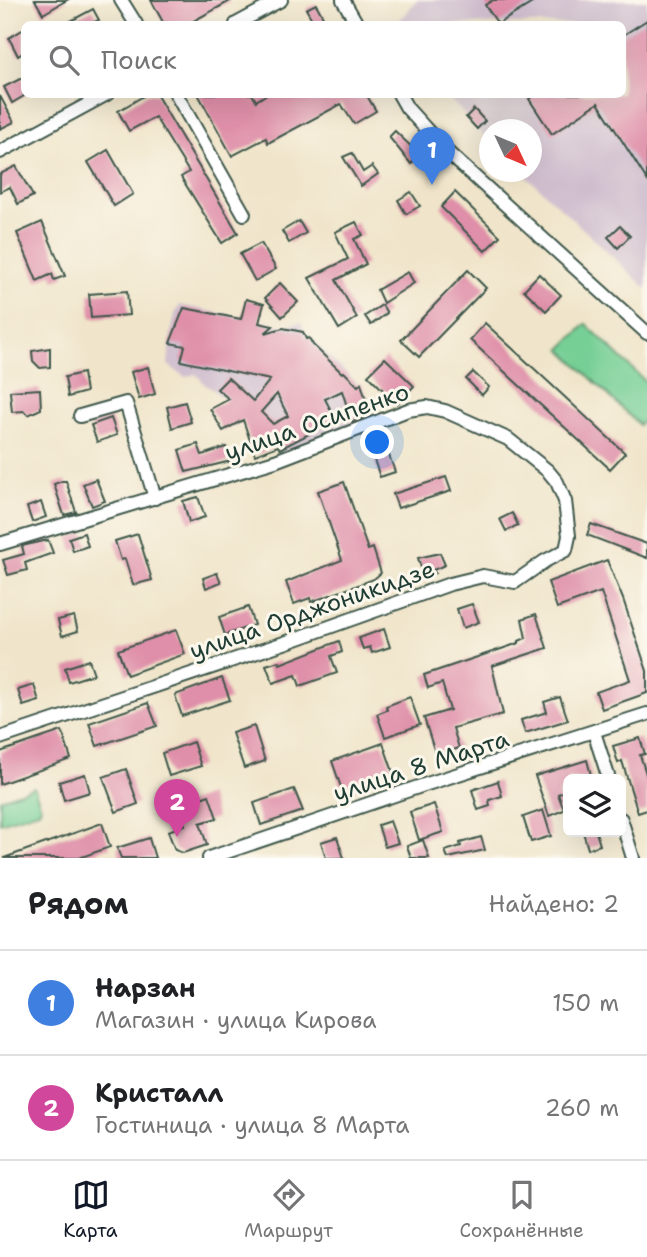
<!DOCTYPE html>
<html lang="ru">
<meta charset="utf-8">
<style>
body{margin:0;font-family:"Shantell Sans",sans-serif;background:#f6f6f6;color:#202124}
.controls{position:absolute;right:21px;bottom:21px;display:grid;overflow:hidden;border-radius:10px;box-shadow:0 7px 28px #0002}
.controls button{width:63px;height:63px;display:grid;place-items:center;padding:0;border:0;border-bottom:2px solid #e0e0e0;background:#fff;color:#202124;font:35px sans-serif}
.compass{position:absolute;left:479px;top:119px;width:63px;height:63px;border-radius:50%;background:#fff;box-shadow:0 7px 28px #0002;rotate:134deg}
.you{position:absolute;left:378px;top:443px;width:24px;height:24px;margin:-18px;border:5px solid #fff;border-radius:50%;background:#1a73e8;box-shadow:0 0 0 10px #1a73e833}
.badge{display:grid;place-items:center;width:46px;height:46px;border-radius:50%;background:#111827;color:#fff;font-size:23px;font-weight:700}
.pin{position:absolute;translate:-50% -58px;filter:drop-shadow(0 2px 4px #0008)}
.pin::after{content:'';position:absolute;top:37px;width:24px;height:21px;background:inherit;clip-path:polygon(0 0,100% 0,50% 100%)}
.list{margin:0;padding:0;list-style:none}
h2{display:flex;justify-content:space-between;align-items:center;height:91px;margin:0;padding:0 28px;font-size:30px}
h2 small{font-size:23px;font-weight:400;color:#757577}
.list li{display:grid;grid-template-columns:46px 1fr auto;gap:21px;align-items:center;box-sizing:border-box;height:105px;padding:0 28px;border-top:2px solid #e0e0e0}
.list b{display:block;font-size:26px;white-space:nowrap}
.list p{margin:0;font-size:23px;white-space:nowrap;color:#757577}
.list em{font-size:23px;font-style:normal;color:#757577}
.icon{flex:none;width:38px;height:38px;fill:none;stroke:currentColor;stroke-width:2;stroke-linecap:round;stroke-linejoin:round}
.map{position:relative;flex:none;width:647px;height:858px;overflow:hidden}
.search{position:absolute;background:#fff;box-shadow:0 7px 28px #0002;left:21px;right:21px;top:21px;height:77px;display:flex;align-items:center;gap:18px;box-sizing:border-box;padding:0 24px;border-radius:10px;color:#757577;font-size:26px}
.sheet{height:301px;background:#fff}
nav{display:flex;justify-content:space-around;align-items:center;box-sizing:border-box;height:98px;border-top:2px solid #e0e0e0;background:#fff;font-size:19px;color:#757577}
nav a{display:grid;justify-items:center;gap:4px}
nav .on{color:#111827}
.map>svg:first-child{display:block}
.industrial{fill:#cfbdce}
.green{fill:#76cf95;stroke:#4a8664;stroke-width:2}
.building{fill:#df8fa9;fill-rule:evenodd}
.lines{fill:none;stroke-linecap:round;stroke-linejoin:round}
.minor-casing{stroke:#3e564a;stroke-width:16}
.minor{stroke:#fff;stroke-width:12}
.labels{text-anchor:middle;dominant-baseline:central;stroke-width:6;stroke-linejoin:round;paint-order:stroke}
.street-label{font-size:24px;fill:#1f3d34;stroke:#fbf7ec}
</style>
<div class="map">
<svg width="647" height="858" viewBox="0 0 647 858">
<rect width="100%" height="100%" fill="#fbf7ec"/>
<filter id="ink" filterUnits="userSpaceOnUse"><feTurbulence type="fractalNoise" baseFrequency=".0143" numOctaves="2"/><feDisplacementMap in="SourceGraphic" scale="14" xChannelSelector="R" yChannelSelector="G"/><feConvolveMatrix kernelMatrix="1 2 1 2 8 2 1 2 1" color-interpolation-filters="sRGB"/></filter>
<filter id="wash" filterUnits="userSpaceOnUse"><feTurbulence type="fractalNoise" baseFrequency=".00686" numOctaves="4" result="noise"/><feDisplacementMap in="SourceGraphic" scale="28" xChannelSelector="R" yChannelSelector="G"/><feGaussianBlur stdDeviation="1.57" result="paint"/><feColorMatrix in="noise" values="0 0 0 0 0 0 0 0 0 0 0 0 0 0 0 0 0 1.4 0 .05"/><feComposite in="paint" operator="in"/></filter>
<g filter="url(#wash)">
<rect width="100%" height="100%" fill="#f0e5ca"/>
<g class="industrial">
<polygon points="417,0 647,0 647,289 522,172 532,172 532,130 490,130 489,141 446,95 622,94 622,24 396,24"/>
<polygon points="180,305 283,326 301,322 306,336 311,336 315,343 365,391 374,416 281,454 268,431 242,416 215,391 205,385 196,374 185,377 168,365 171,332 175,314"/>
</g>
<g class="green">
<polygon points="586,324 647,383 647,416 639,425 561,349"/>
<polygon points="34,787 41,807 39,811 0,823 0,799"/>
</g>
<g id="blocks">
<g class="building">
<polygon points="35,0 67,0 43,14"/>
<polygon points="151,0 232,0 188,24 164,24"/>
<polygon points="493,0 537,0 498,24 485,5"/>
<polygon points="316,4 327,24 315,24 306,9"/>
<polygon points="93,9 99,20 90,24 65,24"/>
<polygon points="647,20 647,180 598,103 552,134 529,99 535,94 622,94 622,36"/>
<polygon points="24,29 24,52 18,56 9,38"/>
<polygon points="24,77 24,96 12,103 4,87"/>
<polygon points="147,94 156,94 238,233 222,243 181,177 189,172 155,117 129,131 118,111"/>
<polygon points="198,94 252,94 256,101 267,94 366,94 376,111 354,124 341,104 268,143 266,138 232,156"/>
<polygon points="0,96 14,122 0,129"/>
<polygon points="474,109 485,121 477,129 466,117"/>
<polygon points="395,131 420,155 411,164 389,137"/>
<polygon points="108,150 133,194 114,206 88,162"/>
<polygon points="352,153 363,172 372,166 378,174 361,186 343,157"/>
<polygon points="16,166 33,196 18,204 10,187 0,192 0,174"/>
<polygon points="411,192 420,206 406,214 398,200"/>
<polygon points="455,192 500,236 485,251 441,207"/>
<polygon points="299,221 306,233 289,243 282,231"/>
<polygon points="42,222 65,276 54,280 52,274 37,281 17,233"/>
<polygon points="356,222 363,235 354,239 366,264 336,280 357,318 339,329 309,278 348,259 335,232"/>
<polygon points="620,226 630,236 618,248 608,237"/>
<polygon points="261,243 276,269 255,281 240,254"/>
<polygon points="468,270 486,288 419,357 401,340"/>
<polygon points="408,272 414,283 383,303 377,290"/>
<polygon points="539,274 561,295 546,311 524,290"/>
<polygon points="280,283 298,302 282,317 265,298"/>
<polygon points="127,291 129,315 91,318 89,294"/>
<path d="M246,299L264,304L259,323L273,326L265,333L283,328L303,332L306,339L309,338L313,345L342,373L344,372L358,386L361,383L370,414L352,422L342,391L325,399L336,420L280,449L278,446L255,455L243,420L223,431L210,409L229,399L217,389L228,378L253,401L270,380L181,361L185,346L170,343L184,308L241,319ZM277,394L288,416L273,424L261,412Z"/>
<polygon points="382,305 387,313 371,325 365,316"/>
<polygon points="485,323 625,453 610,469 470,340"/>
<polygon points="50,348 50,367 40,368 33,361 32,351"/>
<polygon points="385,358 414,386 397,404 368,375"/>
<polygon points="148,367 155,394 139,399 131,372"/>
<polygon points="473,372 489,387 482,395 466,379"/>
<polygon points="83,373 86,392 68,397 65,377"/>
<polygon points="40,389 41,409 28,415 24,411 12,412 10,391"/>
<polygon points="185,402 191,422 172,428 167,407"/>
<polygon points="111,418 117,435 97,442 91,425"/>
<polygon points="198,444 202,455 226,447 231,461 186,472 179,450"/>
<polygon points="388,452 395,472 380,477 373,457"/>
<polygon points="446,477 451,491 398,508 393,494"/>
<polygon points="96,479 105,501 92,506 83,484"/>
<polygon points="62,481 66,481 76,512 64,515 54,484"/>
<polygon points="344,482 368,550 373,548 381,573 374,579 353,587 311,602 310,598 294,604 286,582 342,560 318,491"/>
<polygon points="198,497 205,517 189,522 183,501"/>
<polygon points="41,502 46,517 32,522 27,507"/>
<polygon points="512,513 518,525 506,531 500,519"/>
<polygon points="591,524 647,544 647,558 587,535"/>
<polygon points="84,533 88,546 73,551 69,538"/>
<polygon points="138,534 152,580 133,585 125,559 121,560 115,541"/>
<polygon points="48,540 53,553 25,563 27,570 8,575 3,560 24,554 22,546"/>
<polygon points="440,553 445,565 433,570 435,573 424,577 418,558"/>
<polygon points="607,560 623,599 647,671 647,693 602,709 596,692 630,680 601,592 557,608 548,582"/>
<polygon points="217,573 221,582 206,588 203,578"/>
<polygon points="472,604 479,622 463,628 457,609"/>
<polygon points="248,607 254,625 225,635 219,617"/>
<polygon points="536,614 547,648 492,666 503,714 453,728 459,748 436,756 424,718 450,710 442,683 428,688 424,675 519,643 519,641 526,638 522,619"/>
<polygon points="74,616 78,631 62,636 58,620"/>
<polygon points="384,629 390,647 372,653 370,647 363,649 359,638"/>
<polygon points="176,630 185,654 127,675 118,650"/>
<polygon points="339,641 342,652 331,656 337,673 300,686 296,675 273,683 266,665 279,661 280,664"/>
<polygon points="89,660 94,674 69,682 65,668"/>
<polygon points="222,678 230,700 182,716 175,695"/>
<polygon points="34,685 39,701 23,706 18,690"/>
<polygon points="410,697 420,725 385,737 377,714 387,710 386,706"/>
<polygon points="560,697 568,720 525,733 521,720 547,712 544,702"/>
<polygon points="148,703 157,726 97,746 89,723"/>
<polygon points="254,726 265,761 244,768 232,733"/>
<polygon points="62,731 71,759 0,784 0,752"/>
<polygon points="640,738 645,754 640,755 647,777 647,810 638,813 622,761 618,763 613,746"/>
<polygon points="193,742 201,766 169,776 162,753"/>
<polygon points="383,743 394,775 343,793 332,761"/>
<polygon points="587,760 592,779 568,779 568,791 558,794 564,810 549,816 535,776"/>
<polygon points="126,769 138,804 116,812 103,777"/>
<polygon points="85,774 90,792 64,800 59,782"/>
<polygon points="498,781 502,796 489,800 490,806 478,810 472,790"/>
<polygon points="294,789 303,811 261,825 254,803"/>
<polygon points="209,795 217,818 200,823 207,845 183,853 175,850 168,831 185,825 178,806"/>
<polygon points="434,804 443,832 419,840 410,812"/>
<polygon points="543,810 551,836 531,842 523,817"/>
<polygon points="390,821 398,843 385,847 378,825"/>
<polygon points="102,823 110,847 79,858 4,858"/>
<polygon points="583,832 596,832 600,845 588,849"/>
<polygon points="337,837 344,858 326,858 321,842"/>
<polygon points="481,837 485,850 448,858 445,851 461,846 460,843"/>
<polygon points="149,838 155,858 121,858 117,848"/>
<polygon points="423,840 429,858 411,858 407,846"/>
</g>
</g>
</g>
<g filter="url(#ink)">
<use href="#blocks" fill-opacity="0" stroke="#3e564a" stroke-width="2"/>
<g class="lines">
<g class="minor-casing">
<g id="minor">
<polyline points="121,0 136,24"/>
<polyline points="343,0 357,24"/>
<polyline points="236,24 281,0"/>
<polyline points="176,94 244,214"/>
<polyline points="399,94 407,108 445,150 647,333"/>
<polyline points="0,152 107,94"/>
<polyline points="80,416 126,403 155,498"/>
<polyline points="0,544 275,461 408,410 427,407 445,411 508,439 548,471 557,482 565,501 569,536 566,550 545,561 515,582 483,576 450,584 290,641 0,738"/>
<polyline points="594,732 609,779"/>
<polyline points="621,819 633,858"/>
<polyline points="209,858 427,784 647,714"/>
</g>
</g>
<use href="#minor" class="minor"/>
</g>
</g>
<g class="labels">
<g class="street-label">
<text transform="translate(317 422) rotate(-19)">улица Осипенко</text>
<text transform="translate(312 610) rotate(-19)">улица Орджоникидзе</text>
<text transform="translate(421 766) rotate(-18)">улица 8 Марта</text>
</g>
</g>
</svg>
<div class="controls">
<button><svg class="icon" aria-label="layers" viewBox="0 0 24 24"><path d="M12 4l9 5-9 5-9-5zM3 14l9 5 9-5"/></svg></button>
</div>
<svg class="compass" viewBox="-18 -18 36 36"><path d="M0-13l5 13h-10z" fill="#e53935"/><path d="M0 13l5-13h-10z" fill="#757577"/></svg>
<div class="you"></div>
<div class="pin badge" style="left:432px;top:185px;background:#3f7fe0">1</div>
<div class="pin badge" style="left:177px;top:837px;background:#d1479c">2</div>
<div class="search"><svg class="icon" aria-label="search" viewBox="0 0 24 24"><circle cx="10" cy="10" r="6"/><path d="M15 15l6 6"/></svg>Поиск</div>
</div>
<section class="sheet">
<h2>Рядом<small>Найдено: 2</small></h2>
<ul class="list">
<li><span class="badge" style="background:#3f7fe0">1</span><div><b>Нарзан</b><p>Магазин · улица Кирова</p></div><em>150 m</em></li>
<li><span class="badge" style="background:#d1479c">2</span><div><b>Кристалл</b><p>Гостиница · улица 8 Марта</p></div><em>260 m</em></li>
</ul>
</section>
<nav>
<a class="on"><svg class="icon" aria-label="map" viewBox="0 0 24 24"><path d="M3 6l6-2 6 2 6-2v14l-6 2-6-2-6 2zM9 4v14M15 6v14"/></svg>Карта</a>
<a><svg class="icon" aria-label="directions" viewBox="0 0 24 24"><path d="M12 3l9 9-9 9-9-9zM9 14v-3h6M13 9l2 2-2 2"/></svg>Маршрут</a>
<a><svg class="icon" aria-label="saved" viewBox="0 0 24 24"><path d="M7 4h10v16l-5-4-5 4z"/></svg>Сохранённые</a>
</nav>
